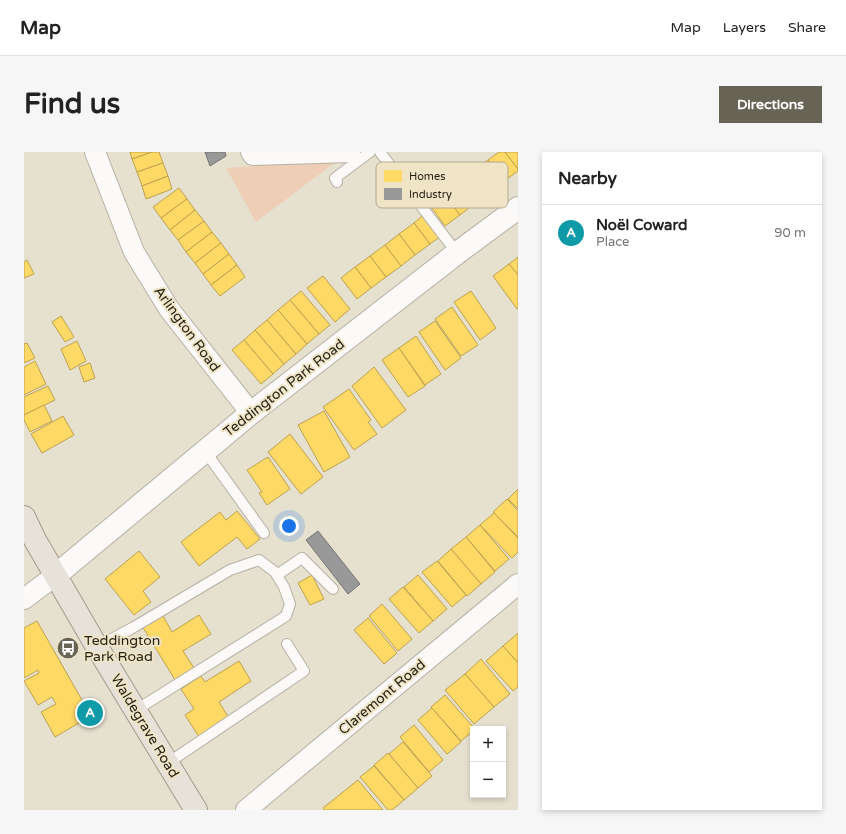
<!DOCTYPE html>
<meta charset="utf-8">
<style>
body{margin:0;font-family:"Varela Round",sans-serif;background:#f6f6f6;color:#222}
.controls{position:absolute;right:12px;bottom:12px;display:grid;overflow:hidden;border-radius:0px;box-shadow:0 2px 6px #0003}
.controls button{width:36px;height:36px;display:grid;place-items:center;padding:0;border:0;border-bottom:1px solid #e0e0e0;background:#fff;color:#222;font:20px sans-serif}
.you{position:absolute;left:265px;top:374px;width:14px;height:14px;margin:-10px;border:3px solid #fff;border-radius:50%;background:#1a73e8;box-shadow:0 0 0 6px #1a73e833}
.badge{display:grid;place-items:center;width:26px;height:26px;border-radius:50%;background:#676355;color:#fff;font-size:13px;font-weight:700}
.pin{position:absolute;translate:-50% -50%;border:2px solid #fff;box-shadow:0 1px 4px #0006}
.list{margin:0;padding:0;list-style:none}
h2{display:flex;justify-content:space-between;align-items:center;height:52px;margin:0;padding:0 16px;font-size:17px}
h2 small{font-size:13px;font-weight:400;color:#767676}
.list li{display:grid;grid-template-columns:26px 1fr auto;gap:12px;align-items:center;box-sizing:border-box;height:56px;padding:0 16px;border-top:1px solid #e0e0e0}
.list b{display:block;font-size:15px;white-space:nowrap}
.list p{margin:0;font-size:13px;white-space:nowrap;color:#767676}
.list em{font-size:13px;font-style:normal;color:#767676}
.map{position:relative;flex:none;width:494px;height:658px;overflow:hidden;border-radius:0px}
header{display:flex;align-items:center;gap:24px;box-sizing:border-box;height:56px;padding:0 20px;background:#fff;border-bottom:1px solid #e0e0e0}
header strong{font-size:19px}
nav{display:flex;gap:22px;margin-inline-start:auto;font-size:14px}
.intro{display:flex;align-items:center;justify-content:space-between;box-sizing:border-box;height:96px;padding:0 24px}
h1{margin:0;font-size:28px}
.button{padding:10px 18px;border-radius:0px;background:#676355;color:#fff;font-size:14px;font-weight:700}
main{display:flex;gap:24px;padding:0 24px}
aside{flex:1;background:#fff;border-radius:0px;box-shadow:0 2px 6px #0003}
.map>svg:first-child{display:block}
.green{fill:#efceb6}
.homes{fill:#ffd966;stroke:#bda14d}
.industry{fill:#999;stroke:#767471}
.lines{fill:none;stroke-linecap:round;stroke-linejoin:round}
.service-casing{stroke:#b6b1a5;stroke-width:12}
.minor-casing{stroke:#b6b1a5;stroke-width:22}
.tertiary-casing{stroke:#b6b1a5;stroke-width:24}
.primary-casing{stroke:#a49a89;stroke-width:24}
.service{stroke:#fbfaf8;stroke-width:10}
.minor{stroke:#fbfaf8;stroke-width:20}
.tertiary{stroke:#fbfaf8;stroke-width:22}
.primary{stroke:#e7e2d9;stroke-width:22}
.labels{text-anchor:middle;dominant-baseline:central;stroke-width:4;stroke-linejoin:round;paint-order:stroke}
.street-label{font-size:14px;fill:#231f14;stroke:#efe4c6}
.poi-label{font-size:14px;fill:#231f14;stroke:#efe4c6;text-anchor:start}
.key{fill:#efe4c6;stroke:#b2a991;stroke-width:1}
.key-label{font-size:11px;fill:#231f14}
</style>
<header>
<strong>Map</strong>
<nav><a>Map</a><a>Layers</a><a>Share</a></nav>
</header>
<div class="intro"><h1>Find us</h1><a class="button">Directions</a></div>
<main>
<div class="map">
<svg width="494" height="658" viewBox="0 0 494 658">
<rect width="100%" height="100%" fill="#e6e0cf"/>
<polygon class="green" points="313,9 232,70 202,16"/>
<g class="homes">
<polygon points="106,0 128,0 108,7"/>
<polygon points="128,0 135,0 139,11 113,20 108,7"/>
<polygon points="475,0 481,0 494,17 494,19 480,29 464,8"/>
<polygon points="481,0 494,0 494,17"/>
<polygon points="464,8 480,29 465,41 449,19"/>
<polygon points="139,11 144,24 118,34 113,20"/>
<polygon points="144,24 148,37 122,47 118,34"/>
<polygon points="434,30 450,52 436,63 419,41"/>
<polygon points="155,36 163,47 137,66 129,55"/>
<polygon points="419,41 436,63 421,74 405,52"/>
<polygon points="163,47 171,58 146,78 137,66"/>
<polygon points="171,58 180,69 154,88 146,78"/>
<polygon points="404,59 421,81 406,92 390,71"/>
<polygon points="180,69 188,80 162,100 154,88"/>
<polygon points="390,71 406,92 391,103 375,82"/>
<polygon points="188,80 197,91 171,111 162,100"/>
<polygon points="375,82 391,103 377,114 361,93"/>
<polygon points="197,91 205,102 179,122 171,111"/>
<polygon points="361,93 377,114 362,125 346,104"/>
<polygon points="205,102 213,113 187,133 179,122"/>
<polygon points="346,104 362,125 347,136 331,115"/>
<polygon points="494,105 494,123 485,112"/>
<polygon points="3,108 10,122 0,126 0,110"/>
<polygon points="485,112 494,123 494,156 493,157 469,124"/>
<polygon points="213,113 221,125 196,144 187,133"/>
<polygon points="331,115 347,136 333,147 317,126"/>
<polygon points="299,124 326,157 311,170 283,136"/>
<polygon points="277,139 306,173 295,182 266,148"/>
<polygon points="447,139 472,176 456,188 430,150"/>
<polygon points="266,148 295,182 283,192 254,158"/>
<polygon points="428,155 454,193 437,204 411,167"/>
<polygon points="254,158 283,192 272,202 243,168"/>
<polygon points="37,164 50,185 41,190 28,170"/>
<polygon points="243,168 272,202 260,212 231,178"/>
<polygon points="411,169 437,206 421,218 395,180"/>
<polygon points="231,178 260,212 249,222 220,188"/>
<polygon points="392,184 417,222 401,233 375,196"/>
<polygon points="220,188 249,222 237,232 208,198"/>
<polygon points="53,189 62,209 46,218 37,197"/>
<polygon points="3,191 11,206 0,211 0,192"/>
<polygon points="375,196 401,234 384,245 358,208"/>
<polygon points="11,209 22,232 0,243 0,215"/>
<polygon points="66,211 71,226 60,230 55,215"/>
<polygon points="350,215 382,258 358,276 328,234"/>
<polygon points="24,234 31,248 0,263 0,245"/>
<polygon points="325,237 347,268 344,270 353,282 330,298 299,255"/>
<polygon points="20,253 28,269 6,280 0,268 0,263"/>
<polygon points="300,259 326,305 300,320 274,273"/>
<polygon points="39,264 50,283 18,301 7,282"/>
<polygon points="266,282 299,325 277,342 244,300"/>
<polygon points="244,305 266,337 243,353 235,341 238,340 223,318"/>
<polygon points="494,337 494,357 484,347"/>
<polygon points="483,347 494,359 494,385 469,360"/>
<polygon points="213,359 236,387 223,397 213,385 175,414 157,390 196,360 202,368"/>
<polygon points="470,361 494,386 494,400 488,406 456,373"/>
<polygon points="456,373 485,407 471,419 442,385"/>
<polygon points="442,385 471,420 457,432 427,397"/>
<polygon points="427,397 457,432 443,444 414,409"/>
<polygon points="115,399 136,425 119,439 127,450 110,463 81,427"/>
<polygon points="413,409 442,443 428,455 398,420"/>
<polygon points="288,423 300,447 286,453 274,431"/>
<polygon points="394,423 423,457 409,469 380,435"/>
<polygon points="379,435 409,469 395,481 365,447"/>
<polygon points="358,452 388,487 374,499 345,464"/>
<polygon points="138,462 148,480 175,463 187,482 159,499 170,516 151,528 118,474"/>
<polygon points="344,466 373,501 360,512 330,478"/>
<polygon points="13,469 67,564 31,585 17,560 32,552 28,545 14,553 0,529 15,521 14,518 0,526 0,476"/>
<polygon points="494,481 494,511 479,494"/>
<polygon points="479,494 494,511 494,535 489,539 462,509"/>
<polygon points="457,507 486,542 470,555 441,522"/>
<polygon points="215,509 227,529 195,550 205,566 175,585 161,563 170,557 157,537 177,524 181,530"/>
<polygon points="441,522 470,555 450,572 421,538"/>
<polygon points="421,543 451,577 449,577 449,579 437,589 407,555"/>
<polygon points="408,556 437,590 423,602 394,568"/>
<polygon points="390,573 419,608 405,620 376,585"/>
<polygon points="379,590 408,624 394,636 365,602"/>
<polygon points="364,601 394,636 380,648 350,613"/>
<polygon points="350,614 380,648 368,658 364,658 336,625"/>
<polygon points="334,628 359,658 300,658 299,656"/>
</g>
<g class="industry">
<polygon points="181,0 201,0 202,4 186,14"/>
<polygon points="294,379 336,432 324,442 282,388"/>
</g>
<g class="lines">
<g class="service-casing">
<g id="service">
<polyline points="356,0 433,101"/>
<polyline points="313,30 311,26 346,0"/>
<polyline points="181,299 240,381"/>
<polyline points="253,423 278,406 309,437"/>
<polyline points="73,495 110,475 206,418 235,408 251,420 260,435 266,452 262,464 112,558"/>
<polyline points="144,611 280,519 263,492"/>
</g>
</g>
<g class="minor-casing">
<g id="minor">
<polyline points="71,0 110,100 145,157 227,261"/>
<polyline points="227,0 229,3 326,0"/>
<polyline points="0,447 32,423"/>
<polyline points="222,658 494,432"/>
</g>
</g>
<g class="tertiary-casing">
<polyline id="tertiary" points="32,423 227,261 433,101 494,56"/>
</g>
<g class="primary-casing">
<polyline id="primary" points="0,365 11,388 73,495 172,658"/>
</g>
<use href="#service" class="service"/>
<use href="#minor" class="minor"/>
<use href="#tertiary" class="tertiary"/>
<use href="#primary" class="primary"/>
</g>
<defs>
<g id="bus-disc" transform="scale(1.15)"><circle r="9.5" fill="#676355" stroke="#efe4c6"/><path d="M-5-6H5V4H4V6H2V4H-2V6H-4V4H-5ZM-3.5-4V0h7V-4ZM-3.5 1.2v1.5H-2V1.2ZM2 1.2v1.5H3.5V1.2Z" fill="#fff"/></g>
</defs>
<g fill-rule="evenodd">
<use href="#bus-disc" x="44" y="496"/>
</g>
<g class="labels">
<g class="street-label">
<text transform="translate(163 177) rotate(54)">Arlington Road</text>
<text transform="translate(260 236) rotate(-38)">Teddington Park Road</text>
<text transform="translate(358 545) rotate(-40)">Claremont Road</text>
<text transform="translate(121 574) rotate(59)">Waldegrave Road</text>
</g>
<g class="poi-label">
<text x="60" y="488">Teddington<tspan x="60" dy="16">Park Road</tspan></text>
</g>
</g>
<rect x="352" y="10" width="132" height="46" rx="6" class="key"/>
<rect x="360" y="18" width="18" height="12" fill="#ffd966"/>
<rect x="360" y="36" width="18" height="12" fill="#999"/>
<g class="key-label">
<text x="385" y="28">Homes</text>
<text x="385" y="46">Industry</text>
</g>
</svg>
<div class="controls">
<button>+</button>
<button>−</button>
</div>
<div class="you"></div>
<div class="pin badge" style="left:66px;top:561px;background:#0f9aa8">A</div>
</div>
<aside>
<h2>Nearby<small></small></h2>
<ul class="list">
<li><span class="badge" style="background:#0f9aa8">A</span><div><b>Noël Coward</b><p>Place</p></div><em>90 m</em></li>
</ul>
</aside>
</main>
